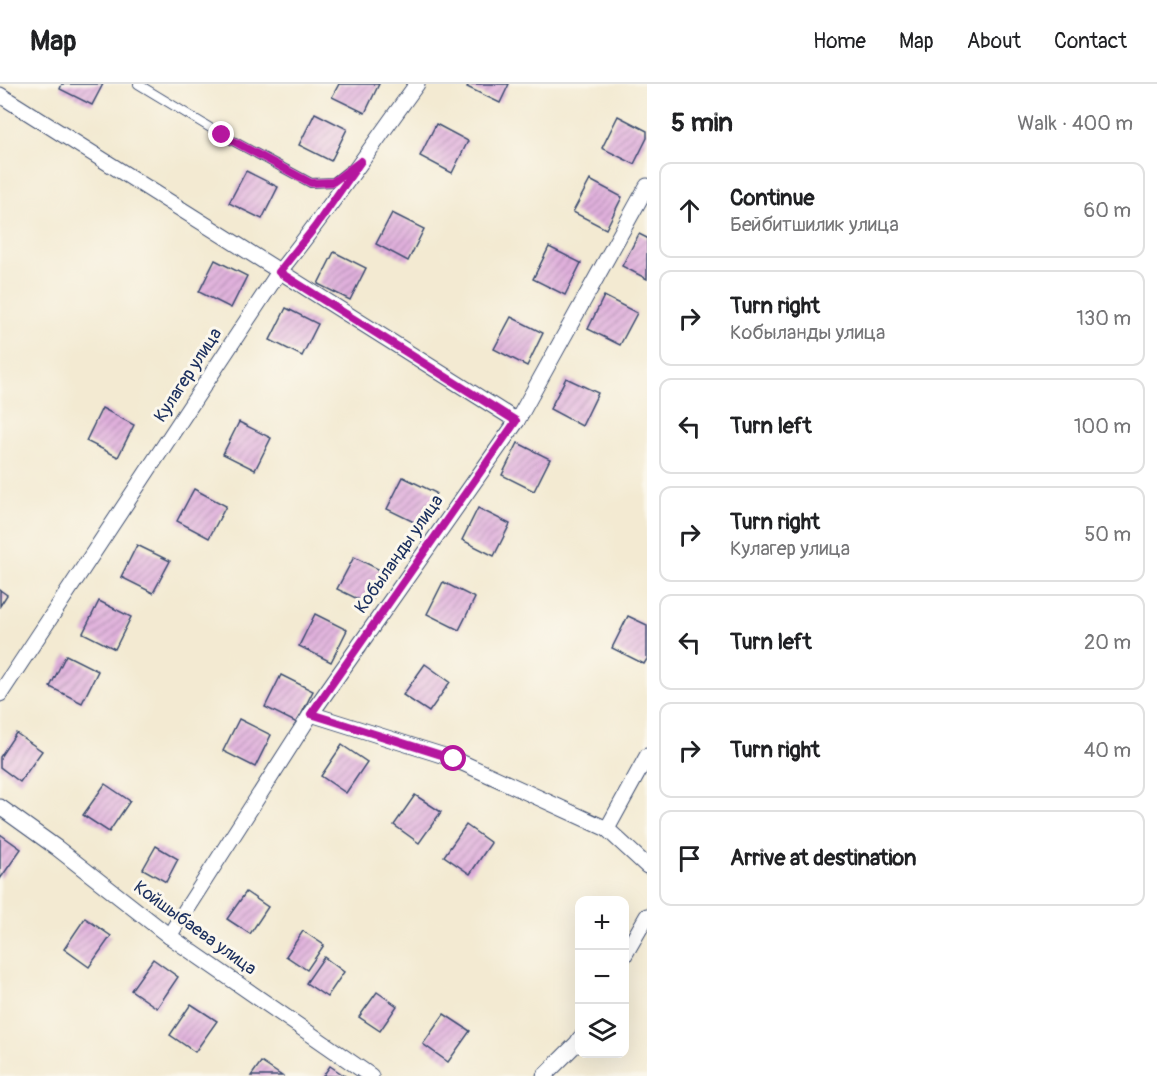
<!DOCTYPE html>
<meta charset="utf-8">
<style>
body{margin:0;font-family:Pangolin,sans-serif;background:#f6f6f6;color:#202124}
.controls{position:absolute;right:18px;bottom:18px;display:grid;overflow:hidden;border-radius:12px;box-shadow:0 6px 24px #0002}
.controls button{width:54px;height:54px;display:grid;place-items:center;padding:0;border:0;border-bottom:2px solid #e0e0e0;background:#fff;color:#202124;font:30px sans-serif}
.stop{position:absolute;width:18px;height:18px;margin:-14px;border:4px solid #b5179e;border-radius:50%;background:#fff}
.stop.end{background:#b5179e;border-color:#fff;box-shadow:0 2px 6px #0008}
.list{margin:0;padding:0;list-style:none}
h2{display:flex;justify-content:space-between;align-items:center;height:78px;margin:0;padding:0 24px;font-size:26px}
h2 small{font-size:20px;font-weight:400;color:#757577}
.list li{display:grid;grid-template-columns:39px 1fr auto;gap:18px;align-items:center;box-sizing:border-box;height:96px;margin:0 12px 12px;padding:0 12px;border:2px solid #e0e0e0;border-radius:12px}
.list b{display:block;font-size:22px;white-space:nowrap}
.list p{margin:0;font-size:20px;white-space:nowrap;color:#757577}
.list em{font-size:20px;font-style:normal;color:#757577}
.icon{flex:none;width:33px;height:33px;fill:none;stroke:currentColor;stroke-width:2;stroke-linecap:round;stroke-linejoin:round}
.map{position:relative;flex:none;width:647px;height:992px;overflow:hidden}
header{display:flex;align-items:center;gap:36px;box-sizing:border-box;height:84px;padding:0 30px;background:#fff;border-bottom:2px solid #e0e0e0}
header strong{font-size:28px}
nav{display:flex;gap:33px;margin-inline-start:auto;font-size:21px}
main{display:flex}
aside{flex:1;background:#fff}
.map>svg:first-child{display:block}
.building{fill:url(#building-hatch)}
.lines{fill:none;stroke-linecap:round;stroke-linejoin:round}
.lane-casing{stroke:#3b4b6f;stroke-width:10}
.street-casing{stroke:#3b4b6f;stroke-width:17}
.lane{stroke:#fff;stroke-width:8}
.street{stroke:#fff;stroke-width:15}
.route{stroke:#b5179e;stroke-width:8}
.labels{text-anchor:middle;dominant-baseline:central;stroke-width:6;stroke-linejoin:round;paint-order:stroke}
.street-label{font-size:18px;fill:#1b2f5e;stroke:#fbf7ec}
</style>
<header>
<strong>Map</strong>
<nav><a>Home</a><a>Map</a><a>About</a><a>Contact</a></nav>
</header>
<main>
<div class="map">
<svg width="647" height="992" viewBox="0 0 647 992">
<defs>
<pattern id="building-hatch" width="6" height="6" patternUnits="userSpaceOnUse" patternTransform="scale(1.5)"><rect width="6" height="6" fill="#e0b0dc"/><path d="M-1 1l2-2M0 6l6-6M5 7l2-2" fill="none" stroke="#b590b6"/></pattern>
</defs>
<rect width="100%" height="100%" fill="#fbf7ec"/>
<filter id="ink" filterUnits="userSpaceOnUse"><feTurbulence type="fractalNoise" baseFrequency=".0167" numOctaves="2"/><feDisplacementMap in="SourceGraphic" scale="12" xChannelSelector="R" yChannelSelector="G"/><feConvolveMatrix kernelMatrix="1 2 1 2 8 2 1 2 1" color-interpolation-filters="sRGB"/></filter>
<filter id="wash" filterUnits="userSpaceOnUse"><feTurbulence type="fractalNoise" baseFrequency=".008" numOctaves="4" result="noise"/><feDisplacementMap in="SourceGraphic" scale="24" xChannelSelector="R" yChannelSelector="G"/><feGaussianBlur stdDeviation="1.35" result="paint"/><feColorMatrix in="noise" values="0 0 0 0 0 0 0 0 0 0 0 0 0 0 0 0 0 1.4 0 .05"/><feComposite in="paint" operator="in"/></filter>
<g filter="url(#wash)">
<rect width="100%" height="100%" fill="#f3ead2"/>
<g id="blocks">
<g class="building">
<polygon points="62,0 103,0 92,21 60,5"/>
<polygon points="339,0 379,0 365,29 332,13"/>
<polygon points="469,0 509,0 500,19 467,3"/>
<polygon points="315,29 347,45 331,77 299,61"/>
<polygon points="618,32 647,47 647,54 634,80 602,64"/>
<polygon points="436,40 468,57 452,89 420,72"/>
<polygon points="246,87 278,103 262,135 229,119"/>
<polygon points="590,96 622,113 606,145 573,128"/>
<polygon points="392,129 424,145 408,177 376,160"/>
<polygon points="639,150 647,154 647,195 622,182"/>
<polygon points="549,163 581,179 565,211 533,195"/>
<polygon points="334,168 366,184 350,216 318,200"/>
<polygon points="215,176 247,192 231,224 199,208"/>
<polygon points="604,212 637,229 620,261 588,245"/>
<polygon points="286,224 318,240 302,272 270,256"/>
<polygon points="511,233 543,249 527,282 494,265"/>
<polygon points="566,294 598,309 582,342 550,325"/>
<polygon points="102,324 134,341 118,373 86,357"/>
<polygon points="239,338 271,354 255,386 223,370"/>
<polygon points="518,359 550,375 534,407 502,391"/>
<polygon points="403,393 436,409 420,441 387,425"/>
<polygon points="194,405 226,422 209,454 177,437"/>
<polygon points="478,424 510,440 494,472 462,456"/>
<polygon points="137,461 170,477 153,509 121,493"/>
<polygon points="354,473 386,489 370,521 337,505"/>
<polygon points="443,498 475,514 459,546 427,530"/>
<polygon points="0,506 7,511 0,522"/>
<polygon points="99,517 131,533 115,565 83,549"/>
<polygon points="315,530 347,546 331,578 299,562"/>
<polygon points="628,532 647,541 647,575 644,580 612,564"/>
<polygon points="66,571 98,587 82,619 50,603"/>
<polygon points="425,580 450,598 429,628 403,611"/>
<polygon points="281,591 313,607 297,639 265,623"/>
<polygon points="239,635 271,651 255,683 223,667"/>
<polygon points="16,649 42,667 20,698 0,683 0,673"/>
<polygon points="342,661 367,678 346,709 321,692"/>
<polygon points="105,700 130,717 109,748 83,731"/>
<polygon points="415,711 441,728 419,759 394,741"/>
<polygon points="466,741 491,759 470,790 444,772"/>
<polygon points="0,750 21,765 0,795"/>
<polygon points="156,762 178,775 166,798 143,785"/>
<polygon points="246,808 268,823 250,850 227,835"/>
<polygon points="85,834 111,852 89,883 64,865"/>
<polygon points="303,847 324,861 307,886 286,872"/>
<polygon points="324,873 344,888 327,913 306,899"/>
<polygon points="153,875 178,893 157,924 131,906"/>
<polygon points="377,908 397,922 380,947 359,933"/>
<polygon points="191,920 217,937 195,968 170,951"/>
<polygon points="444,930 470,947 448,978 423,960"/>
<polygon points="261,978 282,992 251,992"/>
<polygon points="330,982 345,992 323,992"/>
</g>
</g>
</g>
<g filter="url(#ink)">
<use href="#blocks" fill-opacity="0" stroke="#3b4b6f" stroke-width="1.5"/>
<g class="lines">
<g class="lane-casing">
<polyline id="lane" points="138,0 222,51 311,99 334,98 349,86"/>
</g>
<g class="street-casing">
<g id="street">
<polyline points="0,11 517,337"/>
<path d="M0,610L279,188C328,127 371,63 417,0"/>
<polyline points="311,630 454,675 607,745 647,782"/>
<polyline points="0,723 57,764 169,852 371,992"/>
<polyline points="607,745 647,672"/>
<polyline points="169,852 311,630 517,337 647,102"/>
<polyline points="624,872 647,832"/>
<polyline points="544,992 577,959 580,954"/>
</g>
</g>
<use href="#lane" class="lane"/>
<use href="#street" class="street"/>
</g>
</g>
<g class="lines" filter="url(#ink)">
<polyline class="route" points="222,51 311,99 333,98 361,77 315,143 279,188 516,337 311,630 454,675"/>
</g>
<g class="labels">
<g class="street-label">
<text transform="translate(188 291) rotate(-57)">Кулагер улица</text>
<text transform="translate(399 470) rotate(-55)">Кобыланды улица</text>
<text transform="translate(195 844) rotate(36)">Койшыбаева улица</text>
</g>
</g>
</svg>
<div class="controls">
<button>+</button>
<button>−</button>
<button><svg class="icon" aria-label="layers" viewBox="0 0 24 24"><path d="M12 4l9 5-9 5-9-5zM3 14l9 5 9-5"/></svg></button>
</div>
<div class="stop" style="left:454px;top:675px"></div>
<div class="stop end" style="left:222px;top:51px"></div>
</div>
<aside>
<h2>5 min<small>Walk · 400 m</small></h2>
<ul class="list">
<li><svg class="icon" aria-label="ahead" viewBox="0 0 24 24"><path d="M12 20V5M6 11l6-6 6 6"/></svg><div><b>Continue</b><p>Бейбитшилик улица</p></div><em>60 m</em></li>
<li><svg class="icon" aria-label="right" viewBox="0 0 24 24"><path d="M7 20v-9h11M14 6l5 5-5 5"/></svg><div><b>Turn right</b><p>Кобыланды улица</p></div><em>130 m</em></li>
<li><svg class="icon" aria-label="left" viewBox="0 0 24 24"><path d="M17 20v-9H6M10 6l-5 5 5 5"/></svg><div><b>Turn left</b></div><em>100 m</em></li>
<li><svg class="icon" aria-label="right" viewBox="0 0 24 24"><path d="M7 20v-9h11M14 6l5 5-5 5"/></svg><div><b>Turn right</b><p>Кулагер улица</p></div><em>50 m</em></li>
<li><svg class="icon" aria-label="left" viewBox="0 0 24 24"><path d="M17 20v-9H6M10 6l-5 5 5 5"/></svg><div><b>Turn left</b></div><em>20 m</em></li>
<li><svg class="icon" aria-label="right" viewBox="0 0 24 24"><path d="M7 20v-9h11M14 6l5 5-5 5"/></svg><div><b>Turn right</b></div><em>40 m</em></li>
<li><svg class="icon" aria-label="arrive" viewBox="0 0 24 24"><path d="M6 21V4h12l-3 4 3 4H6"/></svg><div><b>Arrive at destination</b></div></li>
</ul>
</aside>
</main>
